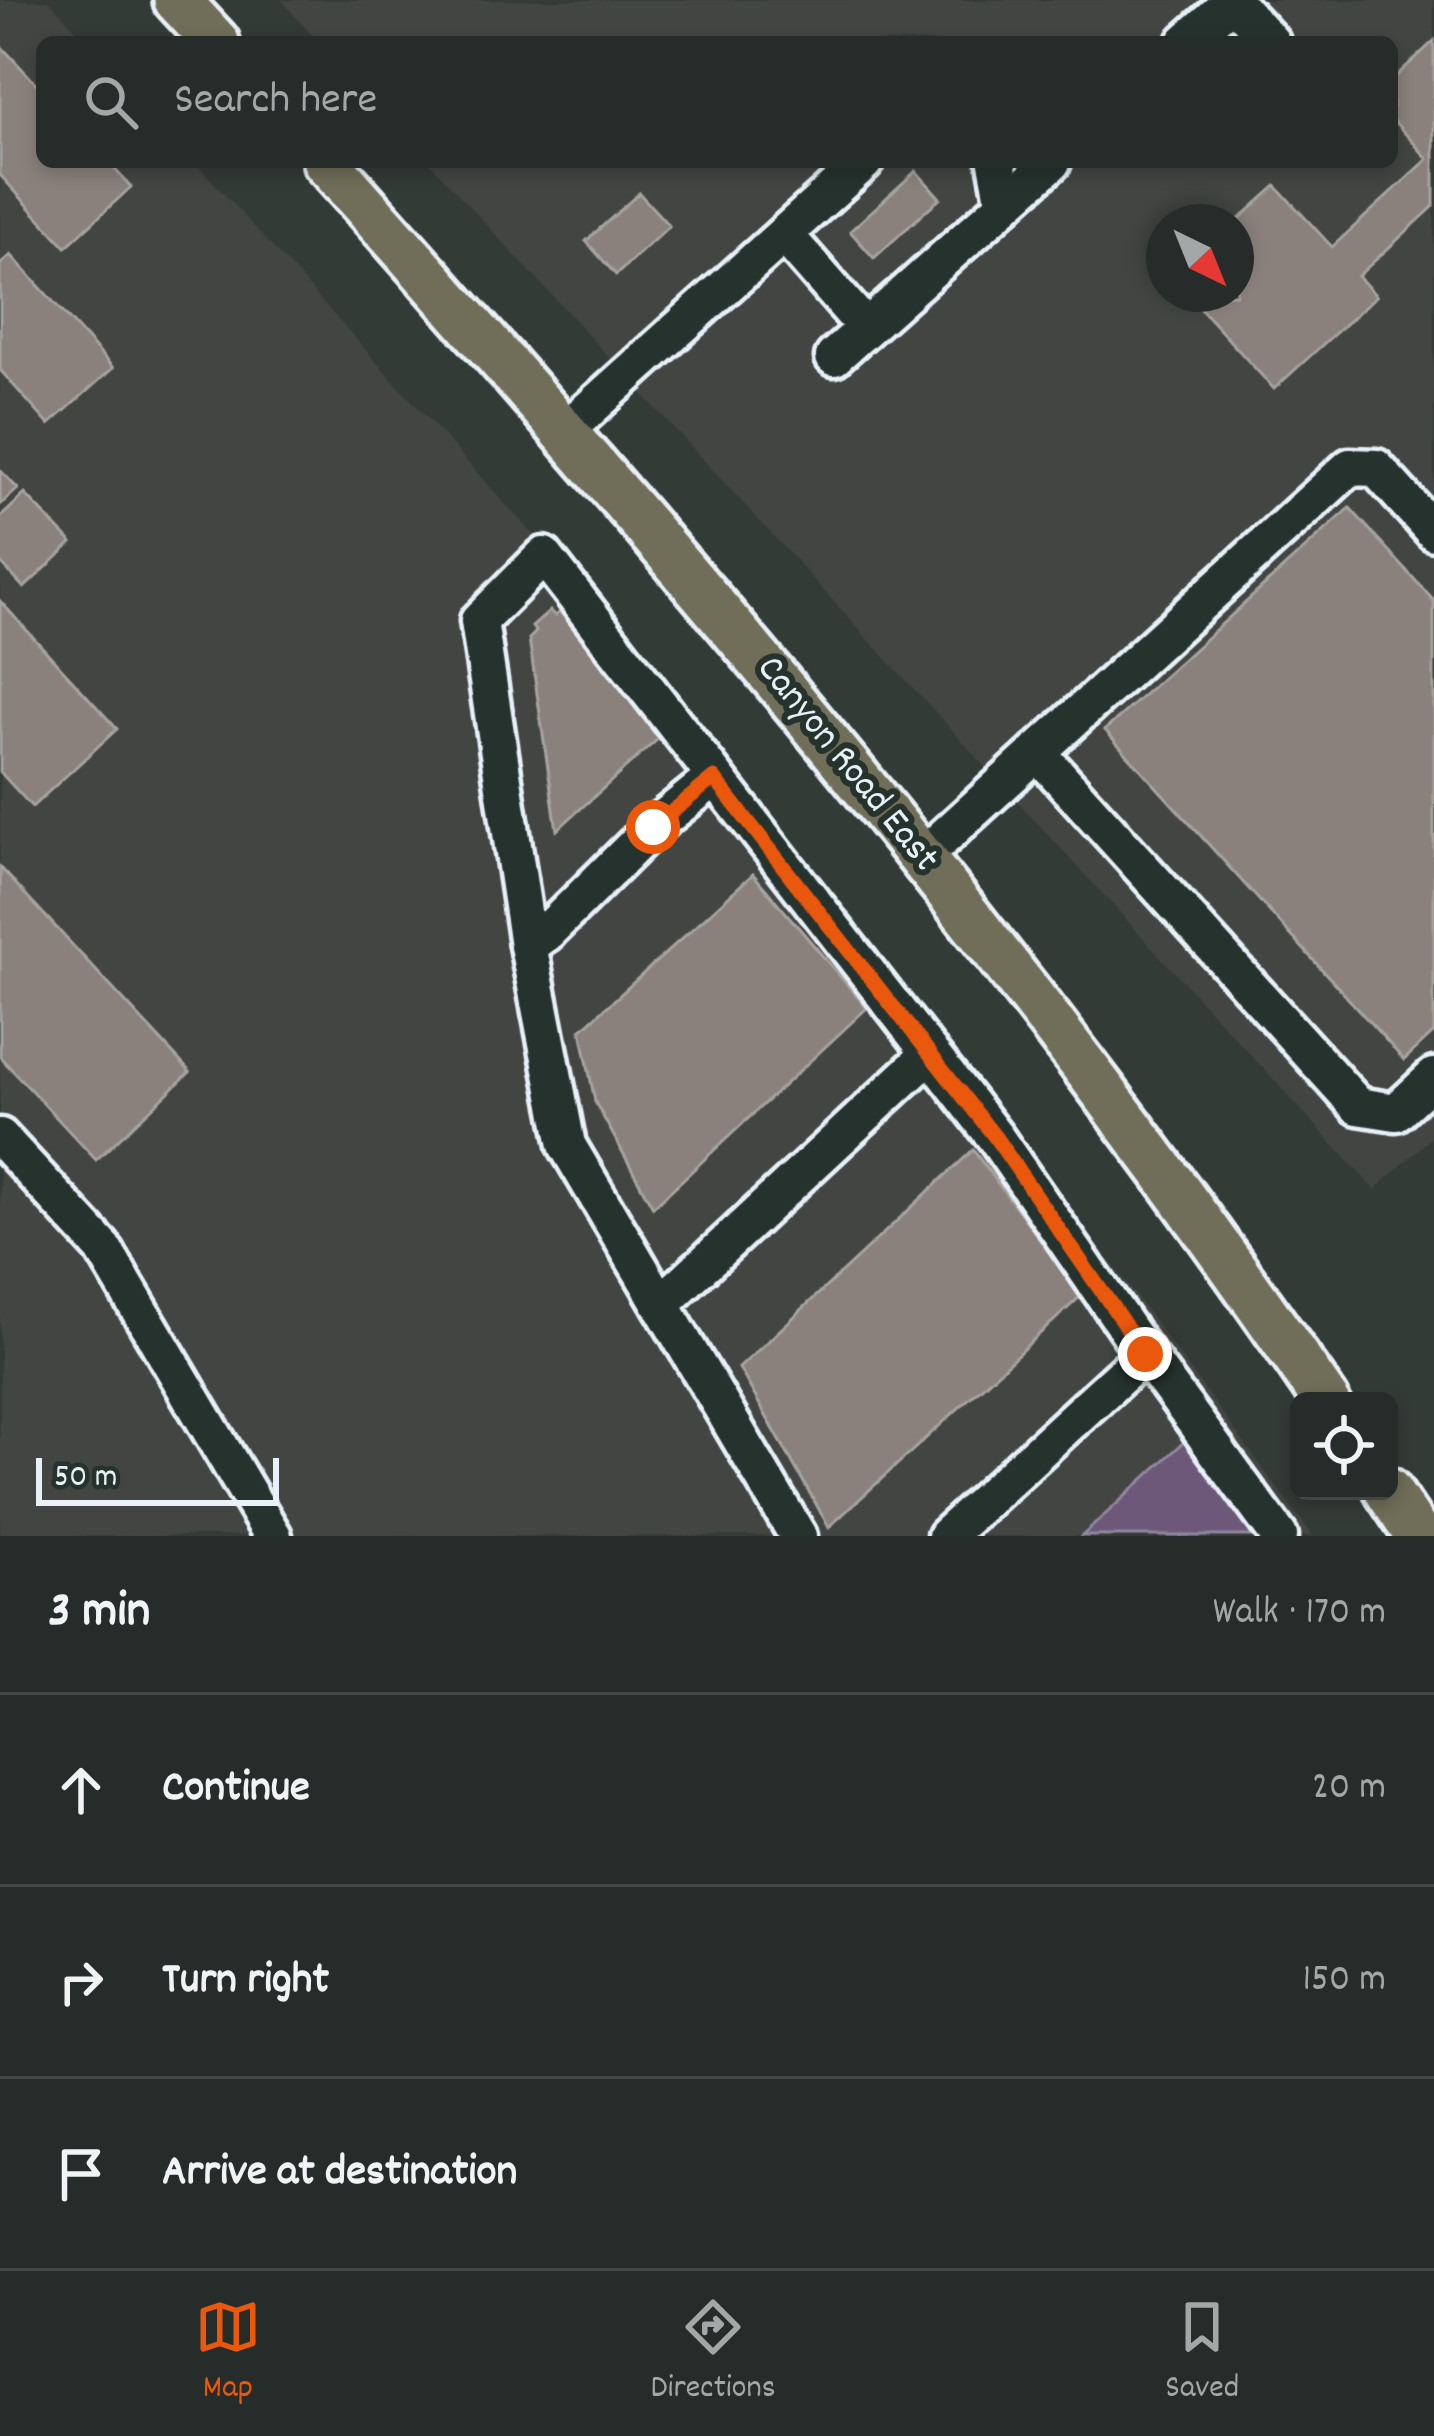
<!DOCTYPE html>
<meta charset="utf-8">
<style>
body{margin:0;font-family:Dekko,sans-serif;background:#323835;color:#f1f3f6}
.controls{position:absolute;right:36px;bottom:36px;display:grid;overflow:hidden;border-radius:18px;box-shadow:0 6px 18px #0003}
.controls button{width:108px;height:108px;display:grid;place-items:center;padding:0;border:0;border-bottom:3px solid #424846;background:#262c29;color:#f1f3f6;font:60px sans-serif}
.compass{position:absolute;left:1146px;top:204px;width:108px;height:108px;border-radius:50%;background:#262c29;box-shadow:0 6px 18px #0003;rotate:137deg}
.scale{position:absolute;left:36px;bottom:30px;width:243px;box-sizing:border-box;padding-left:12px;border:6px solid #e8f1f8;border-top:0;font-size:33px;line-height:42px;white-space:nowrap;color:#e8f1f8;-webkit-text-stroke:9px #26332d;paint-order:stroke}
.stop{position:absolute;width:36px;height:36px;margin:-27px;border:9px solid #ea580c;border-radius:50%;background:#fff}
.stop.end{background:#ea580c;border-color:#fff;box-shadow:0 3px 12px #0008}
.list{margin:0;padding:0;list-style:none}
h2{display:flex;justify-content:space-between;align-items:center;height:156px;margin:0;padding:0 48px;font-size:51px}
h2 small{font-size:39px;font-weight:400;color:#a4a7a8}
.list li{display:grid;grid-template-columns:78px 1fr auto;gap:36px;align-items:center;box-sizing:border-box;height:192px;padding:0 48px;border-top:3px solid #424846}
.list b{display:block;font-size:45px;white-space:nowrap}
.list em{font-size:39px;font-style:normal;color:#a4a7a8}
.icon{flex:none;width:66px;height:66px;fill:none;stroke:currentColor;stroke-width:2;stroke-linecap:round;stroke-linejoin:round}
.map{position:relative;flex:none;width:1434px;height:1536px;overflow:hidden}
.search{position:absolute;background:#262c29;box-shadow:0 6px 18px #0003;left:36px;right:36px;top:36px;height:132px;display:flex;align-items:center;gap:30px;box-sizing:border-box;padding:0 42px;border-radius:18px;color:#a4a7a8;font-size:45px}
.sheet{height:732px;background:#262c29}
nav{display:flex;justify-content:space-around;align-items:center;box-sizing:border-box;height:168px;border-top:3px solid #424846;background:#262c29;font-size:33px;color:#a4a7a8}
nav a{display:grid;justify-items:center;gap:6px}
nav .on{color:#ea580c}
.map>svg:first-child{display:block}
.built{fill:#424443;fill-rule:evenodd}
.offices{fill:#6d597a;stroke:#9287a0;stroke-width:3}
.industry{fill:#8a817c;stroke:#a6a3a1;stroke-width:3}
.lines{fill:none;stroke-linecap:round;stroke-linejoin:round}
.minor-casing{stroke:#e8f1f8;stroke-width:45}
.major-casing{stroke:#e8f1f8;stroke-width:54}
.minor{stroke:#26332d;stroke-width:36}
.major{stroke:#706e59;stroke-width:45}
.route{stroke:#ea580c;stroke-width:15}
.labels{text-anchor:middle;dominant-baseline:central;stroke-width:12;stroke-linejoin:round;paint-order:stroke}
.street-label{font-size:39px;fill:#e8f1f8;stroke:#26332d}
</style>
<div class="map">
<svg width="1434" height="1536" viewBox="0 0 1434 1536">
<rect width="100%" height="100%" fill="#333b37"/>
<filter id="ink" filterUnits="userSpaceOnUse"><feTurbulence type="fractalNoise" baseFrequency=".00833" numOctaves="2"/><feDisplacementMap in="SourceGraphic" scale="24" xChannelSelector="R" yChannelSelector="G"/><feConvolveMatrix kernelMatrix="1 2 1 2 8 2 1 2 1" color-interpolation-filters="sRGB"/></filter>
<g filter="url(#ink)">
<g class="built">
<polygon points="0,0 49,0 87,42 42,42 42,162 195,162 603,611 954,1050 1313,1536 0,1536"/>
<path d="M281,0H1434V1135L1375,1190L429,162H1392V42H318ZM1164,222H1236V294H1164Z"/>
</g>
<polygon class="offices" points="1186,1440 1256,1536 1082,1536"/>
<g class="industry">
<polygon points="1434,41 1434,206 1358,276 1376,296 1274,389 1187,294 1236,294 1236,222 1276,186 1332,247 1428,159 1392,119 1392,80"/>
<polygon points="0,45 42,90 42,162 108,162 131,187 66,247 0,175"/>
<polygon points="916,171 940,198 874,258 850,231"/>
<polygon points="639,193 669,226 616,275 586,241"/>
<polygon points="11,255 113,368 49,425 0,370 0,265"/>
<polygon points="0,470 18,489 0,505"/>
<polygon points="25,494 72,543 24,588 0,562 0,518"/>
<polygon points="1350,508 1434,601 1434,1032 1404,1060 1105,730"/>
<polygon points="0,601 117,729 32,807 0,772"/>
<polygon points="550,611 555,616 560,612 660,737 557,830 529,639 536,632 532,627"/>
<polygon points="0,867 190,1072 96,1160 0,1057"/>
<polygon points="753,874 867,1008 653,1207 595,1102 581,1030"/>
<polygon points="973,1150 1082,1295 829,1527 739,1368"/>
</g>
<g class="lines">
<g class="minor-casing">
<g id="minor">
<polyline points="1232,0 1271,42"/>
<polyline points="1186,42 1233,0"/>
<polyline points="997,162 1005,204"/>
<polyline points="784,234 866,328"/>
<polyline points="834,357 1052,162"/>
<polyline points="566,430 864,162"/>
<polyline points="1037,752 1358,1106 1396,1112 1434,1077"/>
<polyline points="922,857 1350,467 1376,468 1434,532"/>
<polyline points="528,945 546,933 653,827 714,778"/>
<polyline points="0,1137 103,1248 273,1536"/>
<polyline points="661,1304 930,1054"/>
<polyline points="798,1536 567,1145 528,945 479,621 544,556 995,1137 1135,1340 1279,1536"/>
<polyline points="946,1536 1145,1354"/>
</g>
</g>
<g class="major-casing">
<g id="major">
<polyline points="177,0 216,42"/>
<path d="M326,162C680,558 1027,962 1326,1401"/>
<polyline points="1388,1491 1418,1536"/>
</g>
</g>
<use href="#minor" class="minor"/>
<use href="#major" class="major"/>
</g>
</g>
<g class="lines" filter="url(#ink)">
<polyline class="route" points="653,827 714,778 995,1137 1145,1354"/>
</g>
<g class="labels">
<g class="street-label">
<text transform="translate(846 765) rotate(51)">Canyon Road East</text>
</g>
</g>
</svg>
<div class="controls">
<button><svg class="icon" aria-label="locate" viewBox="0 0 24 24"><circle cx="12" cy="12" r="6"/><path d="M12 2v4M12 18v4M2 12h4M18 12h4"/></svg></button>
</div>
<svg class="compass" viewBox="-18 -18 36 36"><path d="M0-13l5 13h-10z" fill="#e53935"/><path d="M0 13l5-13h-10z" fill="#a4a7a8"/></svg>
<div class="scale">50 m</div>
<div class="stop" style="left:653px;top:827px"></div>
<div class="stop end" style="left:1145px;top:1354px"></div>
<div class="search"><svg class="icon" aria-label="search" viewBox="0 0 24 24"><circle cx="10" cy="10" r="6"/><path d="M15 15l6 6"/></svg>Search here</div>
</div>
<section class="sheet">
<h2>3 min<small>Walk · 170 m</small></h2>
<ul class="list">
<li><svg class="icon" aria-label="ahead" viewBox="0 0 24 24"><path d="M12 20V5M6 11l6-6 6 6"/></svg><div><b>Continue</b></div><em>20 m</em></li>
<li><svg class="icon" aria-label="right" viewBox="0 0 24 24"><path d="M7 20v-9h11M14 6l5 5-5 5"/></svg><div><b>Turn right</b></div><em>150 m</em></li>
<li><svg class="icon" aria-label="arrive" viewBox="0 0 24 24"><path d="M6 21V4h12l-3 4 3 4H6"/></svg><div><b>Arrive at destination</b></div></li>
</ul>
</section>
<nav>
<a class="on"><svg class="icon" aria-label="map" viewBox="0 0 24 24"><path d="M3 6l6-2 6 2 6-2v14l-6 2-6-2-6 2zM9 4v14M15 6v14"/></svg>Map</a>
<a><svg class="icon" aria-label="directions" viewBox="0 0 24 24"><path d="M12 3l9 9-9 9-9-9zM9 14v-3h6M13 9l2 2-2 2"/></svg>Directions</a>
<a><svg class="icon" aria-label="saved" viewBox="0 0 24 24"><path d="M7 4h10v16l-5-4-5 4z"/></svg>Saved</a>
</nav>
